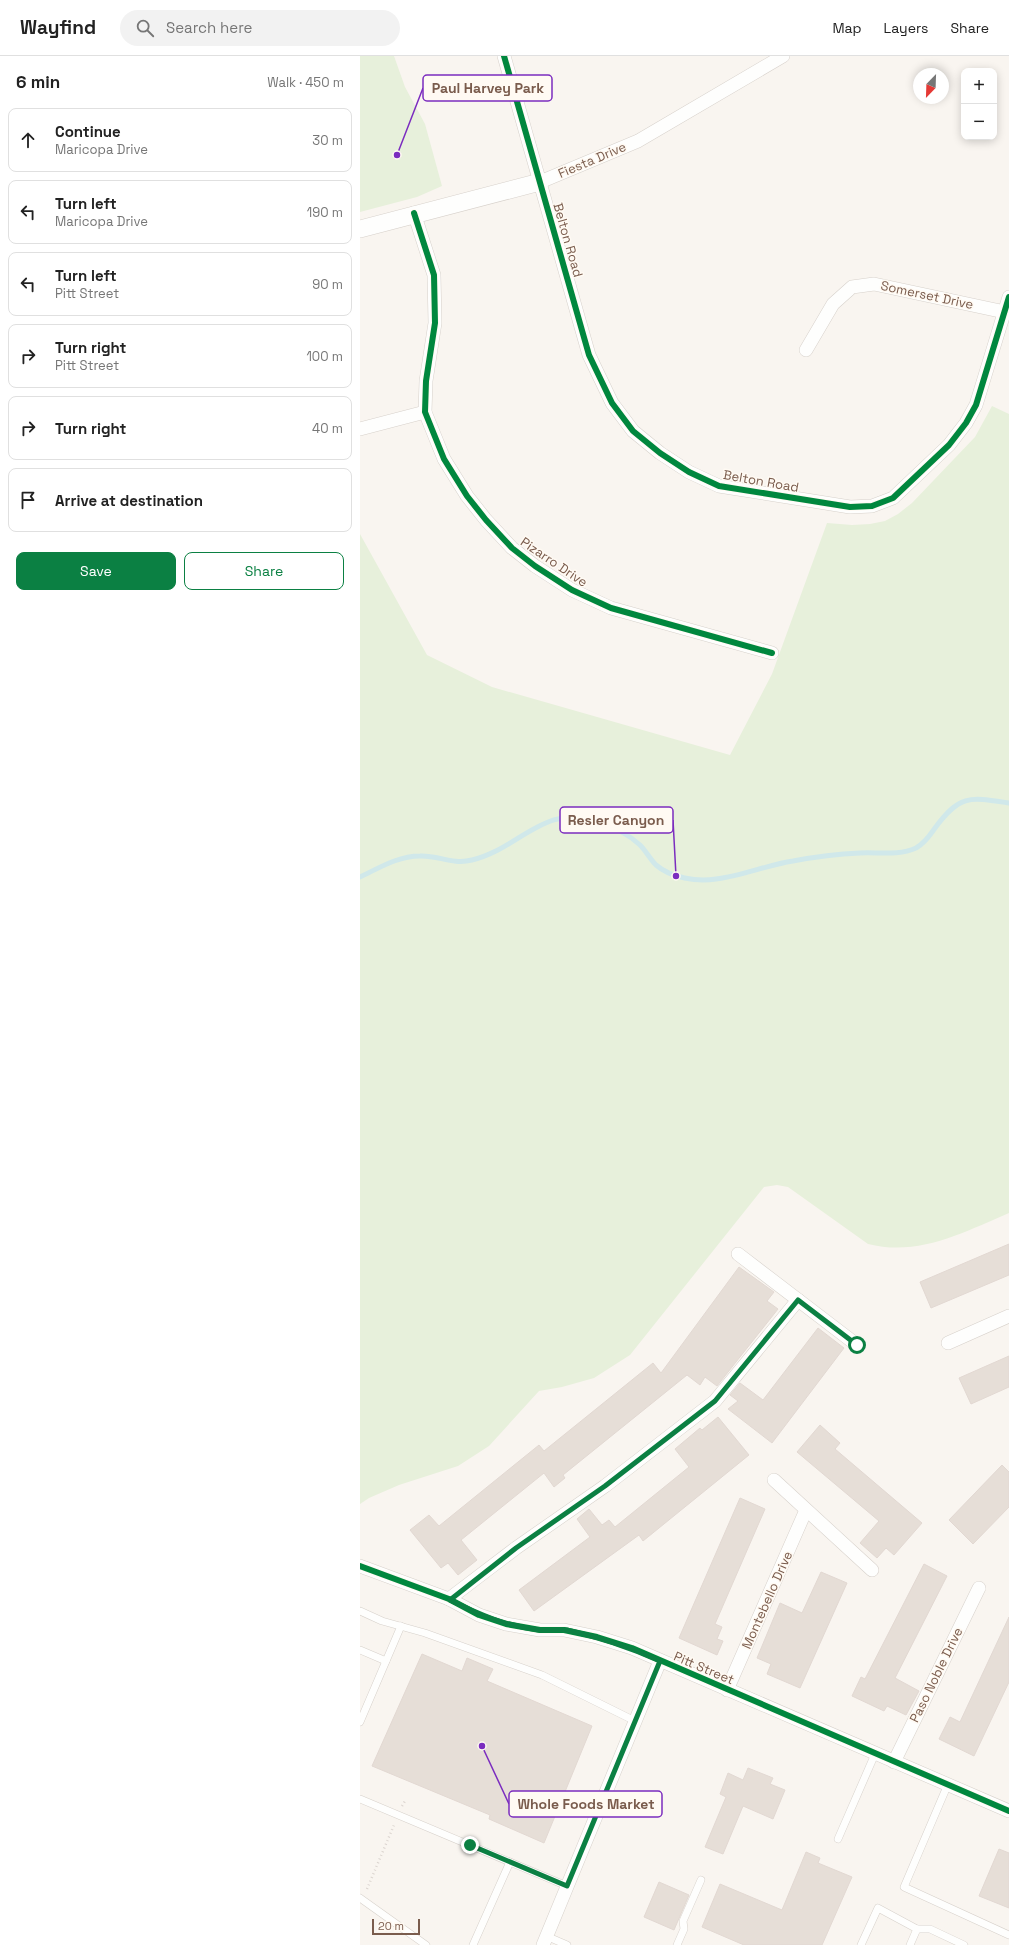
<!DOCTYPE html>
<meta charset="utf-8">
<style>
body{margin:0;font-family:"Space Grotesk",sans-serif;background:#f2f2f2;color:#222}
.controls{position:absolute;right:12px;top:12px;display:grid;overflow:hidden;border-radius:8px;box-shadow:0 2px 10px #0003}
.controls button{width:36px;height:36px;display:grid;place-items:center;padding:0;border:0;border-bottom:1px solid #e0e0e0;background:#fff;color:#222;font:20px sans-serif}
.compass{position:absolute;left:553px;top:12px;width:36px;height:36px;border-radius:50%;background:#fff;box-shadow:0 2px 10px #0003;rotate:203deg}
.scale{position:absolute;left:12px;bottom:10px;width:48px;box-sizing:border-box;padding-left:4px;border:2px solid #7a5c4d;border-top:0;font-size:11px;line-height:14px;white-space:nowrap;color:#7a5c4d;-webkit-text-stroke:3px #fffaf3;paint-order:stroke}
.stop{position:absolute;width:12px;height:12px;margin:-9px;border:3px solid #0b8043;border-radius:50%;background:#fff}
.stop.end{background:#0b8043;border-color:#fff;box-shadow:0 1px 4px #0008}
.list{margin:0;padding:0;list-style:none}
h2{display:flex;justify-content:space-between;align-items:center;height:52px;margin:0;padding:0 16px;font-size:17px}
h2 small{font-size:13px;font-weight:400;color:#767676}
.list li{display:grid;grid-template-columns:26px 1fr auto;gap:12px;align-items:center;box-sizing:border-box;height:64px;margin:0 8px 8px;padding:0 8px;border:1px solid #e0e0e0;border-radius:8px}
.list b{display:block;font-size:15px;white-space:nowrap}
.list p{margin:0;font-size:13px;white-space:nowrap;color:#767676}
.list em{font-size:13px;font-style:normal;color:#767676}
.actions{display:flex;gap:8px;padding:12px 16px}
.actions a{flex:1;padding:9px 0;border:1px solid #0b8043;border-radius:8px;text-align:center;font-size:14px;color:#0b8043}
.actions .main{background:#0b8043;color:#fff}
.icon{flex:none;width:22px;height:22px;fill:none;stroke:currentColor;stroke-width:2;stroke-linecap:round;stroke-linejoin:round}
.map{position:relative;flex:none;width:649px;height:1889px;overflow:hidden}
header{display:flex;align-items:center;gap:24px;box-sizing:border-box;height:56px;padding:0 20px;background:#fff;border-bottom:1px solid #e0e0e0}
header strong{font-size:19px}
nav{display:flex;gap:22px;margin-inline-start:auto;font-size:14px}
.search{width:280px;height:36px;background:#f2f2f2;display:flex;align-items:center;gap:10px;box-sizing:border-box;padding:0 14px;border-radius:22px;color:#767676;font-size:15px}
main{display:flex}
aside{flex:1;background:#fff}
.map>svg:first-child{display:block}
.green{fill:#e7f0db}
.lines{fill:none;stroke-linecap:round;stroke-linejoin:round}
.stream{stroke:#d0e8ea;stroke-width:5}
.building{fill:#e6ded7;stroke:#e2d8d2}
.service-casing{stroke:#d7d1cb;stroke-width:8}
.minor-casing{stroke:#d7d1cb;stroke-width:14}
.tertiary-casing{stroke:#d7d1cb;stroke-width:18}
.path{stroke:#dcd5d0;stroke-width:2.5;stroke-dasharray:1 3;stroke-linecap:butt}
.service{stroke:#fefefd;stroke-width:7}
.minor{stroke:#fefefd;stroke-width:13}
.tertiary{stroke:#fefefd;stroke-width:17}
.cycleway-casing{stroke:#fffaf3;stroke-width:8}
.cycleway{stroke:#00873e;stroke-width:6}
.route{stroke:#0b8043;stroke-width:5}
.labels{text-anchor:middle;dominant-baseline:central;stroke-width:3;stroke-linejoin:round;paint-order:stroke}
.street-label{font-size:13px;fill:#7a5c4d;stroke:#fffaf3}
.leader{fill:none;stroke:#7b2cbf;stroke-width:1.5}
.callout-dot{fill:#7b2cbf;stroke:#fffaf3;stroke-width:1.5}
.callout{fill:#fffaf3;stroke:#7b2cbf;stroke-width:1.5}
.callout-label{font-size:14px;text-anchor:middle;font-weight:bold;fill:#7a5c4d}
</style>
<header>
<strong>Wayfind</strong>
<div class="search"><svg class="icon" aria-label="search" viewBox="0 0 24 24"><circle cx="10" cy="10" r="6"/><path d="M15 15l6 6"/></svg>Search here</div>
<nav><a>Map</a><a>Layers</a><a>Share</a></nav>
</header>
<main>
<aside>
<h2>6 min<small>Walk · 450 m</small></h2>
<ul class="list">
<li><svg class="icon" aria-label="ahead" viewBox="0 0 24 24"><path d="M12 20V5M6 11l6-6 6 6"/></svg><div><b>Continue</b><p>Maricopa Drive</p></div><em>30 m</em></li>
<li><svg class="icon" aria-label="left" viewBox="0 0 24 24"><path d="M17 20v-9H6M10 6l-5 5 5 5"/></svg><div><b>Turn left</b><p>Maricopa Drive</p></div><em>190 m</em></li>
<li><svg class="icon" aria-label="left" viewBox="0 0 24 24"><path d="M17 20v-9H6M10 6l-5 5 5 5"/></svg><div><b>Turn left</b><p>Pitt Street</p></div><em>90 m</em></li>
<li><svg class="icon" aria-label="right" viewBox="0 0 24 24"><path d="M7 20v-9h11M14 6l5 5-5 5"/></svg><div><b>Turn right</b><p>Pitt Street</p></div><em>100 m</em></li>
<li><svg class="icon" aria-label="right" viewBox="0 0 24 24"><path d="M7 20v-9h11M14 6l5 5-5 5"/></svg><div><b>Turn right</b></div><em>40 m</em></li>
<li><svg class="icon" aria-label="arrive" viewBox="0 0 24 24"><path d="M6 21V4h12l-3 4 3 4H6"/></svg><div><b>Arrive at destination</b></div></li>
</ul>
<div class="actions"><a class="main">Save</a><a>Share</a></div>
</aside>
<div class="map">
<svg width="649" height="1889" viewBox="0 0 649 1889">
<rect width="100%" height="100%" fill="#f9f5f0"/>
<g class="green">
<polygon points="0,0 34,0 45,31 65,68 82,130 57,141 0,156"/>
<path d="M632,350L649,358V1157C604,1176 559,1201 508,1188L428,1131L417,1129L404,1131L270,1299L234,1322L202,1331L179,1335L129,1390L98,1410L39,1429L9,1442L0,1448V478L67,599L132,631L370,699L412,618L467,467L492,469L510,468L525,465L538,458L552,447L615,381Z"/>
</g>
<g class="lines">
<path class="stream" d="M0,821C19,812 38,800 60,800C78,799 92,809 112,804C159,793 184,747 237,765C252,770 268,778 280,789C286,795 290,803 296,809C311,822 337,826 356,823C382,820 407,809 433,805C454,801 478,798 500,797C519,796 538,800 556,792C565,787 570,779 575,772C600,738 610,741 649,747"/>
</g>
<g class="building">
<polygon points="649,1188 649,1219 571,1252 560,1226"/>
<polygon points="379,1211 414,1236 407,1245 418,1253 357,1330 345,1321 340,1329 327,1319 203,1419 205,1422 194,1431 184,1417 101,1484 117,1504 98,1519 88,1507 81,1512 50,1474 69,1459 79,1470 179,1389 184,1395 293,1307 301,1317"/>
<polygon points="458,1272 484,1292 412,1387 368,1353 378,1345 370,1339 380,1327 403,1344"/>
<polygon points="649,1300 649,1331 611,1348 599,1322"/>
<polygon points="358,1361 389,1399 283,1485 279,1479 174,1555 159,1534 230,1481 217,1463 229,1453 242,1469 249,1464 255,1471 329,1411 315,1393 340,1372 342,1374"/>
<polygon points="460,1369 480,1387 475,1393 562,1467 534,1499 526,1492 517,1502 500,1487 519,1465 437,1396"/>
<polygon points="642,1409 649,1416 649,1451 613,1488 589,1464"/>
<polygon points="380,1442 405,1453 355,1568 362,1571 357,1583 363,1585 357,1599 319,1582"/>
<polygon points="564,1508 587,1520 535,1622 559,1635 546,1659 527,1650 524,1655 492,1640 501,1621 505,1623"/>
<polygon points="461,1516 487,1527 440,1632 407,1618 411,1608 397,1602 420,1547 442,1557"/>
<polygon points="649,1561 649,1626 614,1700 579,1683 590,1661 600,1666"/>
<polygon points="62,1598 102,1615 107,1602 133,1613 127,1625 232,1670 184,1787 129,1763 130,1759 12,1710"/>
<polygon points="388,1712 413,1722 410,1728 425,1734 413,1763 383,1750 363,1798 345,1791 366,1741 360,1738 368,1717 383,1724"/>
<polygon points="639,1793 649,1797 649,1852 619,1840"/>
<polygon points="446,1796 460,1802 458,1807 492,1821 462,1889 384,1889 342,1871 360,1828 422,1854"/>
<polygon points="299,1826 329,1839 314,1874 284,1861"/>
</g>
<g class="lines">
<g class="service-casing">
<g id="service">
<polyline points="0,1555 22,1565 65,1577 182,1619 275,1665"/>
<polyline points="0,1594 26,1605"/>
<polyline points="0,1666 41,1570"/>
<polyline points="588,1728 544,1831 649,1879"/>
<polyline points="0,1743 207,1830"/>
<polyline points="478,1783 515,1698"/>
<polyline points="0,1842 66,1889"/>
<polyline points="186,1880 207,1889"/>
<polyline points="113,1889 150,1806"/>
<polyline points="317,1889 324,1873 323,1865 341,1824"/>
<polyline points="501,1889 518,1852 557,1873 570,1873 604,1889"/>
<polyline points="550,1889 557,1873"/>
</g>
</g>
<g class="minor-casing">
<g id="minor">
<polyline points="144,0 229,299 252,347 273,375 300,397 329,416 359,430 490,451 512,450 533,442 589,389 606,367 616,349 649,241"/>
<polyline points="180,126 278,85 423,0"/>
<polyline points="54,157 74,219 75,267 66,325 65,356 84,403 107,440 126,464 152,492 175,510 212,534 251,552 412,597"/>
<polyline points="446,294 473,248 492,231 514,228 649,257"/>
<polyline points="0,373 65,356"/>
<polyline points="378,1198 497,1289"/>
<polyline points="588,1287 649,1260"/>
<polyline points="414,1424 512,1514"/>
<polyline points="0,1510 89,1543 119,1559 146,1568 180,1574 204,1574 237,1581 272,1592 649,1755"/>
<polyline points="89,1543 156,1492 245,1430 355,1345 438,1244"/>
<polyline points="367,1634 446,1454"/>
<polyline points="534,1706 619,1532"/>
<polyline points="183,1889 300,1605"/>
</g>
</g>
<g class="tertiary-casing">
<polyline id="tertiary" points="0,173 180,126"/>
</g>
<g class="path">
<polyline points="42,1750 45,1745"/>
<polyline points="7,1833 34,1769"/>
</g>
<use href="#service" class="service"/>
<use href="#minor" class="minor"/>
<use href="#tertiary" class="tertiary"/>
<g class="cycleway-casing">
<g id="cycleway">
<polyline points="144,0 229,299 252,347 273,375 300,397 329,416 359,430 490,451 512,450 533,442 589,389 606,367 616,349 649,241"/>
<polyline points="54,157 74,219 75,267 66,325 65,356 84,403 107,440 126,464 152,492 175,510 212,534 251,552 412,597"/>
<polyline points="0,1510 89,1543 119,1559 146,1568 180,1574 204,1574 237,1581 272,1592 649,1755"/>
</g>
</g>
<use href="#cycleway" class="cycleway"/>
</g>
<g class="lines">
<path class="route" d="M110,1789L207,1830L300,1605C269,1591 239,1581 207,1574C198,1573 188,1575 179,1574C146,1570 118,1558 90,1544L156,1492L245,1430L355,1345L438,1244L497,1289"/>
</g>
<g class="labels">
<g class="street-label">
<text transform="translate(232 104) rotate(-23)">Fiesta Drive</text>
<text transform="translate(208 184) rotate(74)">Belton Road</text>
<text transform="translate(567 239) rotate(12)">Somerset Drive</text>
<text transform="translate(401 425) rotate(10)">Belton Road</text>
<text transform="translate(194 506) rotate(34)">Pizarro Drive</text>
<text transform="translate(407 1544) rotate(-66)">Montebello Drive</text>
<text transform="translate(344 1612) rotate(23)">Pitt Street</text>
<text transform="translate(576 1619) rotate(-64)">Paso Noble Drive</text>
</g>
</g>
<path class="leader" d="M37 99L63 32M316 820L313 764M122 1690L149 1748"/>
<g class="callout-dot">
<circle cx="37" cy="99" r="4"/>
<circle cx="316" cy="820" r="4"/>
<circle cx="122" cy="1690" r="4"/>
</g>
<g class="callout">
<rect x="63" y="19" width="129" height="26" rx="4"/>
<rect x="200" y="751" width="113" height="26" rx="4"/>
<rect x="149" y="1735" width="153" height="26" rx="4"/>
</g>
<g class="callout-label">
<text x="128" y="37">Paul Harvey Park</text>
<text x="256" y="769">Resler Canyon</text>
<text x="226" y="1753">Whole Foods Market</text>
</g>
</svg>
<div class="controls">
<button>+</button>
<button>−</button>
</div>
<svg class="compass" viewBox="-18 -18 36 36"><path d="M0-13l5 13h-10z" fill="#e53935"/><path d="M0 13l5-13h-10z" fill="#767676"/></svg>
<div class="scale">20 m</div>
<div class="stop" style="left:497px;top:1289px"></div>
<div class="stop end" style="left:110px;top:1789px"></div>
</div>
</main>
